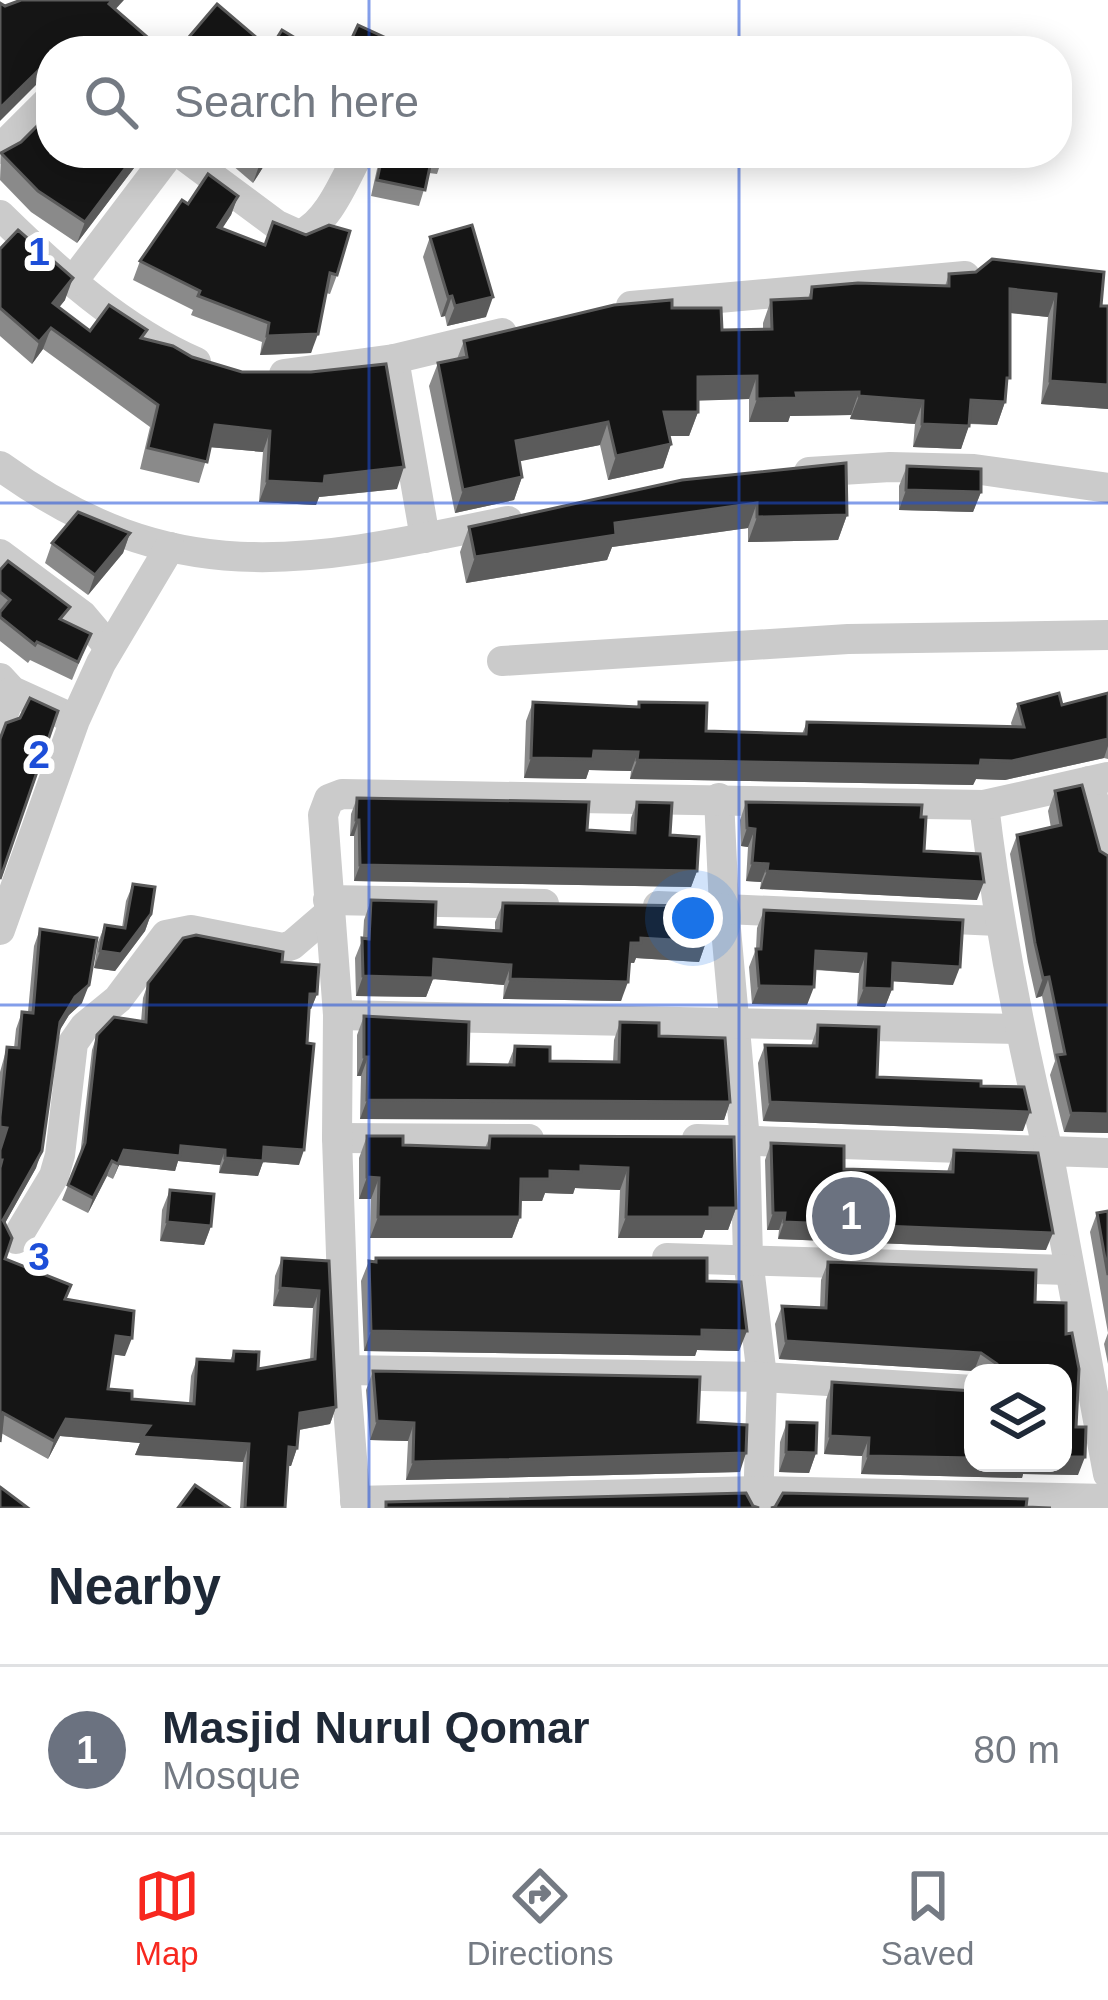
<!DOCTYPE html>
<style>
body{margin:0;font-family:Arial,sans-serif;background:#f2f2f3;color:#1f2937}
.controls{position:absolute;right:36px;bottom:36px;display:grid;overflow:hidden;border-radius:24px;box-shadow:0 6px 30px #0003}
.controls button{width:108px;height:108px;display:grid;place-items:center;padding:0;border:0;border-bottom:3px solid #e0e1e3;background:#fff;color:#1f2937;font:60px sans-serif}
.you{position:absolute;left:693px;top:918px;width:42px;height:42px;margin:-30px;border:9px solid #fff;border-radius:50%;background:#1a73e8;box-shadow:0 0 0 18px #1a73e833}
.badge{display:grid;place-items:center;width:78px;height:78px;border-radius:50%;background:#f7281f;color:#fff;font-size:39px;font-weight:700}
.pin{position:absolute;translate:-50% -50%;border:6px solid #fff;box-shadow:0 3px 12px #0006}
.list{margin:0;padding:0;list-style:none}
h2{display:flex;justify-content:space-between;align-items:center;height:156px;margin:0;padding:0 48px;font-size:51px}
h2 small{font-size:39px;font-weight:400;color:#747a83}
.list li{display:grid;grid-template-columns:78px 1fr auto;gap:36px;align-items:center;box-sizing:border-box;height:168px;padding:0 48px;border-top:3px solid #e0e1e3}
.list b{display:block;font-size:45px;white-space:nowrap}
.list p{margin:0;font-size:39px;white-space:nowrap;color:#747a83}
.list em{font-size:39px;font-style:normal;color:#747a83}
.icon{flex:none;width:66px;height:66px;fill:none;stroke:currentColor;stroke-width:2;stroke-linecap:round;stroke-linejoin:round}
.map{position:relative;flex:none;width:1108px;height:1508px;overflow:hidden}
.search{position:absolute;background:#fff;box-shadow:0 6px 30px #0003;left:36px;right:36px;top:36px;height:132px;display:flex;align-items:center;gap:30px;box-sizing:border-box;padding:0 42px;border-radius:48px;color:#747a83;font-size:45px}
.sheet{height:324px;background:#fff}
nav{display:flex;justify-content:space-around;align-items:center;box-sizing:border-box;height:168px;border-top:3px solid #e0e1e3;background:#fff;font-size:33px;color:#747a83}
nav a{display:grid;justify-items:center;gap:6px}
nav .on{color:#f7281f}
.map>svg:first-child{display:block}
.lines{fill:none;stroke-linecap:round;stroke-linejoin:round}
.minor{stroke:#cbcbcb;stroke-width:30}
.wall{fill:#8a8a8a}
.shaded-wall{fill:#5b5b5b}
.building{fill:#151515;stroke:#5b5b5b;stroke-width:3}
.grid{fill:none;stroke:#1d4ed8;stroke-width:3;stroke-opacity:0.55}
.grid-label{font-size:39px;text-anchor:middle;font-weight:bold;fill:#1d4ed8;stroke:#fff;stroke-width:12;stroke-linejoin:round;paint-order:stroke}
</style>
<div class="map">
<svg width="1108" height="1508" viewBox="0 0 1108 1508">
<rect width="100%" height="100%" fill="#fff"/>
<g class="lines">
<g class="minor">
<polyline points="0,149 51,98"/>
<path d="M180,153L277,225L299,235C328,224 345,179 359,153"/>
<path d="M0,215C57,271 123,330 196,362"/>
<polyline points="73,281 170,153"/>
<polyline points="631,306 965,276"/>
<polyline points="394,359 425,538"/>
<polyline points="284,374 394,359 502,333"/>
<path d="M0,466C177,594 310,562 508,521"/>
<polyline points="809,472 890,467 974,469 1108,488"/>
<polyline points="0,554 82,615 109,647"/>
<polyline points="502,661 848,639 1108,635"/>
<polyline points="0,678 12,691 67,716"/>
<polyline points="0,723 12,691"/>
<polyline points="1089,781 1108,858"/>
<polyline points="719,798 724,907 745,1140 748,1258 762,1377 758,1508"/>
<polyline points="328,900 544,904"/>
<polyline points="658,906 998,921"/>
<polyline points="0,930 75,720 101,663 170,547"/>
<polyline points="338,1015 1018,1029"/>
<polyline points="337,1138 529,1139"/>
<path d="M697,1139L1048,1151C1020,1036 998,923 984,805"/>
<polyline points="1108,1153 1048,1151 1108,1474"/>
<polyline points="16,1239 54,1176 60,1155 73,1043 85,1026 118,999 166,935 191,930 283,948 292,945 328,914"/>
<polyline points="667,1258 1068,1270"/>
<polyline points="345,1370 762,1377 973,1390"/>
<polyline points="355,1501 758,1491 1108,1499"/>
<polyline points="356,1508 345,1370 337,1138 338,1015 323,815 329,799 342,794 984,805 1108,777"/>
</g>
</g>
<g class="wall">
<polygon points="21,142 51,153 142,153 138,158 134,168 77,243 31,212 0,180 1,153"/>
<polygon points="218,153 272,153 253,183"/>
<polygon points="383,153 403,157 404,153 444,153 437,174 429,173 419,206 371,196 377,169"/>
<polygon points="238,196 231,215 222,228 337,275 330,294 326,293 311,353 260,355 262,342 191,315 193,310 133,280 140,261 188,204"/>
<polygon points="430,237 486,317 447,326 445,316 441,317 423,257"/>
<polygon points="0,249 65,300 59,307 90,331 144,339 397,489 319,497 316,505 259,502 263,452 210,447 199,483 140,469 150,427 43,349 32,364 0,336"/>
<polygon points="949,274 1108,306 1108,409 1041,404 1048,317 1010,313 1005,402 997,425 969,424 961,449 913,447 915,424 850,419 851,415 790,416 788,422 749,422 749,399 698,400 698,412 689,436 669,436 671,444 663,468 608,480 600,445 519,461 522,477 514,500 455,513 429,386 438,363 457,359 464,341 672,308 722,330 763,329 763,323 771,300 808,298 812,287 945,286"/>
<polygon points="907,466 981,492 973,512 899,510 899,486"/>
<polygon points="682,480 847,515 838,540 748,542 748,528 612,547 607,560 466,583 460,552 469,527"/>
<polygon points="130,533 123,553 88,595 45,563 52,543"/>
<polygon points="0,570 65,621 91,634 72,680 30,660 28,663 0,641"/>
<polygon points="1108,693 1108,759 1104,758 1005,780 976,779 973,785 630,779 631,771 589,770 586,779 524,778 526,721 533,702 637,707 639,702 706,731 802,734 807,722 1012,727 1011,723 1018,704 1062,705"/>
<polygon points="1055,791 1100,851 1108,1133 1064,1132 1050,1075 1055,1061 1042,996 1036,998 1028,962 1010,854 1017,835 1051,828 1048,811"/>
<polygon points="357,798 587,830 630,833 631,818 637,802 670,835 697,871 691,887 354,881 354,836 350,836 351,814"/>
<polygon points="746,802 921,817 924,851 977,900 760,889 761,882 746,881 748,847 741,846 740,820"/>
<polygon points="133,884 151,914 145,931 115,971 94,968 98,942 105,925 122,928 126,901"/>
<polygon points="371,900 435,927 495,931 495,922 503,903 695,910 706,942 699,962 636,958 634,963 629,963 621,1001 503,999 504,985 433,979 426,997 356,996 355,958 363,938 364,920"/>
<polygon points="764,910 953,985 892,981 892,989 885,1007 857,1006 859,973 815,970 807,1005 752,1004 749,967 756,949 757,928"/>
<polygon points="40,929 82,1003 69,1015 59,1031 36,1168 5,1223 5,1259 66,1299 125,1356 113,1354 108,1389 132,1399 189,1403 191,1376 197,1359 230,1361 234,1351 258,1369 310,1360 313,1308 273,1306 275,1276 282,1258 329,1261 336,1407 330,1424 299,1430 297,1448 291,1466 288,1466 285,1508 240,1508 243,1462 135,1455 140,1443 60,1436 48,1459 1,1433 0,1442 0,1072 7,1047 14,1048 16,1029 22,1012 28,1012 34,946"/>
<polygon points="282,962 317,994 311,1009 309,1009 299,1165 263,1162 258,1176 219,1173 220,1165 178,1161 175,1171 119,1165 113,1179 107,1176 88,1213 62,1200 80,1156 92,1050 97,1035 141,1022 143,998 148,983"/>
<polygon points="364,1016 468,1064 508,1064 515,1046 550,1061 613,1062 614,1040 620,1022 659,1036 730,1102 724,1120 360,1119 361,1076 357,1076 357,1035"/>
<polygon points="818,1025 877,1077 981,1086 1023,1131 763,1121 758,1063 765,1045 811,1046"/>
<polygon points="367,1136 403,1145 485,1148 490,1136 734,1137 736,1208 728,1230 705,1230 702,1238 618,1238 620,1190 575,1188 573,1194 545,1193 542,1201 521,1201 520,1217 512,1238 370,1238 371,1199 359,1199 359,1158"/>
<polygon points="771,1143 844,1169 947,1172 954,1150 1046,1250 778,1239 779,1230 767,1230 765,1160"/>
<polygon points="170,1190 211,1226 204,1245 160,1241 162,1210"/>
<polygon points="1108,1211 1108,1364 1104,1344 1108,1333 1090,1232 1097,1213"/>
<polygon points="376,1258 707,1281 739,1351 697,1350 695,1356 364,1351 361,1281 369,1261 375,1262"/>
<polygon points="828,1262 1035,1302 1066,1334 1076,1427 1078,1475 1023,1474 1022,1478 861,1474 862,1456 824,1454 826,1400 832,1382 973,1463 1063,1373 978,1373 974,1371 779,1359 775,1324 782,1306 820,1308 821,1280"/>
<polygon points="373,1371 698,1422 740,1472 406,1480 408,1441 370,1440 366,1390"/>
<polygon points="787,1422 816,1453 809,1473 779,1472 780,1442"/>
</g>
<g class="shaded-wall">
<polygon points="113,0 124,0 101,25 109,4"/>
<polygon points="51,62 51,80 37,84 0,121 0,108 45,64"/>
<polygon points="135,153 142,153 138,158 134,168 77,243 85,222"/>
<polygon points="266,153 272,153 253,183 260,163"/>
<polygon points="238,196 231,215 211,246 218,227"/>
<polygon points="73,278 65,300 46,324 53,303"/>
<polygon points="1010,289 1056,294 1048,317 1001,312"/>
<polygon points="452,296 445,316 441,317 448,297"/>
<polygon points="493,297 486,317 447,326 455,306"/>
<polygon points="51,328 43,349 32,364 39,342"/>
<polygon points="318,334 311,353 260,355 267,336"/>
<polygon points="757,376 749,399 689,401 698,377"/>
<polygon points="1050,381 1108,385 1108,409 1041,404"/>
<polygon points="859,392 851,415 790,416 788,422 749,422 757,399 796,393"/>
<polygon points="859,396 923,401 915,424 850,419"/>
<polygon points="971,400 1005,402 997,425 962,423"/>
<polygon points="664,412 698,412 689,436 655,436"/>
<polygon points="608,422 600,445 507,464 516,441"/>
<polygon points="922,424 969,426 961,449 913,447"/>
<polygon points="215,425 270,431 263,452 208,447"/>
<polygon points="671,444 663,468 608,480 616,456"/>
<polygon points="404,467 397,489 319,497 316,505 259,502 267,481"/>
<polygon points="522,477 514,500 455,513 463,490"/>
<polygon points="906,490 981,492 973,512 899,510"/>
<polygon points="757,503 748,528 612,547 607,560 466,583 475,557 615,523"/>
<polygon points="847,515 838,540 748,542 757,517"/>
<polygon points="130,533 123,553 88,595 95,575"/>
<polygon points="1108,739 1108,746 1104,758 1005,780 976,779 973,785 630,779 637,760 981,760"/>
<polygon points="594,751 638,752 631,771 589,770 586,779 524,778 531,758"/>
<polygon points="356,820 359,820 354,836 350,836"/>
<polygon points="747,828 755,829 748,847 741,846"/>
<polygon points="752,863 768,864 761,882 746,881"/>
<polygon points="360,865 697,871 691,887 354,881"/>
<polygon points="767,871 984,882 977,900 760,889"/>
<polygon points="151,914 145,931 115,971 94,968 100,951"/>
<polygon points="641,938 706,942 699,962 636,958 634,963 624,962 631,943"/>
<polygon points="816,951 866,954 859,973 810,969"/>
<polygon points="434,959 511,965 504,985 433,979 426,997 356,996 363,976"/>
<polygon points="893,963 960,967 953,985 887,981"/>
<polygon points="1049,977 1042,996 1036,998 1043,978"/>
<polygon points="510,979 628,982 621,1001 503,999"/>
<polygon points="89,985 82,1003 69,1015 54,1040 60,1022 75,997"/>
<polygon points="759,986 814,987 807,1005 752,1004"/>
<polygon points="864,988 892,989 885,1007 857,1006"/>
<polygon points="310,994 317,994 311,1009 305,1009"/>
<polygon points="364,1057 368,1057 361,1076 357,1076"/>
<polygon points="367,1100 730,1102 724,1120 360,1119"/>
<polygon points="770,1102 1030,1112 1023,1131 763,1121"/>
<polygon points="1071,1113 1108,1114 1108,1133 1064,1132"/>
<polygon points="0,1127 7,1128 1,1146 0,1146"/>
<polygon points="181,1146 225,1150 220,1165 178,1161 175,1171 119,1165 113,1179 124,1150"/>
<polygon points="264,1147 304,1150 299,1165 263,1162 258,1176 219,1173 225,1158"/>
<polygon points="42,1151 36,1168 0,1232 3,1220"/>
<polygon points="112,1161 107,1176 88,1213 93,1198"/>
<polygon points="581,1166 628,1168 620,1190 575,1188 573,1194 545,1193 542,1201 513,1201 521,1179 550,1171"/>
<polygon points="367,1177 379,1178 371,1199 359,1199"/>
<polygon points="710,1208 736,1208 728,1230 705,1230 702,1238 618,1238 626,1217"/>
<polygon points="773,1213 785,1213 779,1230 767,1230"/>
<polygon points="378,1217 520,1217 512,1238 370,1238"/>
<polygon points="167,1222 211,1226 204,1245 160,1241"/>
<polygon points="784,1222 1053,1233 1046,1250 778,1239"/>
<polygon points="280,1288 319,1291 313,1308 273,1306"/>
<polygon points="702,1330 747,1331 739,1351 697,1350 695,1356 364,1351 371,1331"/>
<polygon points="116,1336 132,1338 125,1356 109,1354"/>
<polygon points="786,1341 981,1353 974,1371 779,1359"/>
<polygon points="336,1407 330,1424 293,1431 300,1413"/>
<polygon points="66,1419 150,1426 249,1444 243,1462 135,1455 140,1443 60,1436 48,1459 54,1441"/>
<polygon points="377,1421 414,1423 408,1441 370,1440"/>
<polygon points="830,1436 869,1438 862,1456 824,1454"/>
<polygon points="289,1447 297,1448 291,1466 283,1465"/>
<polygon points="786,1452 816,1453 809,1473 779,1472"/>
<polygon points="746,1453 740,1472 406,1480 413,1462"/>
<polygon points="868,1456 973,1458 973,1463 1063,1463 1063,1457 1085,1457 1078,1475 1023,1474 1022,1478 861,1474"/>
</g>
<g class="building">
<polygon points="21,0 113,0 109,4 160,48 157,51 51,51 51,62 45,64 0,108 0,3 5,6"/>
<polygon points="217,4 270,49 282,30 317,51 177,51"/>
<polygon points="358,25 399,44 395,51 346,51"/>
<polygon points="51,112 51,153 137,153 85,222 38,191 1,153 21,142"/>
<polygon points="248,153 266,153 260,163"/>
<polygon points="383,153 406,158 407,153 444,153 443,159 432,157 425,190 377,180"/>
<polygon points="208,174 238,196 218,227 265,245 273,222 306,235 329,225 350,231 337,275 330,273 318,334 267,336 269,323 198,296 200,291 140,261 182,200 188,204"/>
<polygon points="472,225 493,297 455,306 452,296 448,297 430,237"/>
<polygon points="18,230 73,278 53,303 90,331 109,305 147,330 141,338 173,346 192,357 242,372 311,372 386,364 404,467 325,476 324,484 267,481 270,431 215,425 207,462 148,448 158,405 51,328 39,342 0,308 0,249"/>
<polygon points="992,259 1104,272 1101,306 1108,306 1108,385 1050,381 1056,294 1010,289 1010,378 1007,378 1005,402 971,400 969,426 922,424 923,401 859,396 859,392 796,393 797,398 757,399 757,376 698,377 698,412 664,412 671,444 616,456 608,422 516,441 522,477 463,490 438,363 467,357 464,341 614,305 672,300 672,308 721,308 722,330 772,329 771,300 811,298 812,287 858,283 949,286 949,274 976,272"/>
<polygon points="846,463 847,515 757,517 757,503 615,523 616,535 475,557 469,527 682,480"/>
<polygon points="907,466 981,469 981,492 906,490"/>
<polygon points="78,512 130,533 95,575 52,543"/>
<polygon points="8,561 70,607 60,619 91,634 78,662 37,642 35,645 0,617 0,612 10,600 0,592 0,570"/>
<polygon points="1059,693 1062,705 1108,693 1108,739 1012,761 981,760 980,766 637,760 638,752 594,751 593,759 531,758 533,702 639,707 639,702 707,703 706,731 806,734 807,722 1024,727 1018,704"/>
<polygon points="30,698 58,711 0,879 0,739 6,723 20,718"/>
<polygon points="1082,785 1100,851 1108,856 1108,1114 1071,1113 1057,1055 1065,1054 1049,977 1043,978 1035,943 1017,835 1061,825 1055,791"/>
<polygon points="357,798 589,802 587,830 635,833 637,802 672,803 670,835 699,837 697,871 360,865 359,820 356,820"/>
<polygon points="746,802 922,805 921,817 926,817 924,851 980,854 984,882 767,871 768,864 752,863 755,829 747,828"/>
<polygon points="133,884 155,887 151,914 121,954 100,951 105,925 125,928"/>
<polygon points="371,900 436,902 435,927 501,931 503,903 695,906 695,910 709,910 706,942 641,938 641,943 631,943 628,982 510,979 511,965 434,959 433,978 363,976 362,938 369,939"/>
<polygon points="764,910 963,920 960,967 893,963 892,989 864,988 866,954 816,951 814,987 759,986 756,949 761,949"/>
<polygon points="40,929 97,938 89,985 75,997 60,1022 42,1151 3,1220 12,1238 5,1259 71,1285 65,1299 134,1311 132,1338 116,1336 108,1389 132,1391 132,1399 194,1404 197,1359 233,1361 234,1351 259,1352 258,1369 315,1359 319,1291 280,1288 282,1258 329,1261 336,1407 300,1413 297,1448 289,1447 285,1508 245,1508 249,1444 142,1437 150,1426 66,1419 54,1441 3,1413 0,1442 0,1168 2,1160 0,1160 0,1150 7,1128 0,1127 0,1117 7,1047 19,1048 22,1012 33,1013"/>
<polygon points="196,935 283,952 282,962 319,965 317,994 310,994 307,1043 314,1044 304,1150 264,1147 263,1161 225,1158 225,1150 181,1146 180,1156 124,1150 118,1164 112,1161 93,1198 68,1185 85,1143 97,1035 114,1017 146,1022 148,983 183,938"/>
<polygon points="364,1016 469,1022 468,1064 514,1065 515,1046 550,1047 550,1061 619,1062 620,1022 659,1023 659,1036 725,1038 730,1102 367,1100 368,1057 364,1057"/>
<polygon points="818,1025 879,1027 877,1077 981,1081 981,1086 1024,1087 1030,1112 770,1102 765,1045 817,1046"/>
<polygon points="367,1136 403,1136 403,1145 489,1148 490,1136 734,1137 736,1208 710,1208 710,1217 626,1217 628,1168 581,1166 581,1172 550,1171 550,1179 521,1179 520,1217 378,1217 379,1178 367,1177"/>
<polygon points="771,1143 844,1146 844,1169 953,1172 954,1150 1038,1153 1053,1233 784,1222 785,1213 773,1213"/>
<polygon points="170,1190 214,1194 211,1226 167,1222"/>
<polygon points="1108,1211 1108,1275 1097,1213"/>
<polygon points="376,1258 707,1258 707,1281 741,1282 747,1331 702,1330 702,1337 371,1331 369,1261 376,1262"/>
<polygon points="828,1262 1036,1270 1035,1302 1066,1303 1066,1334 1072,1333 1079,1369 1076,1427 1086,1427 1085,1457 1063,1457 1063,1373 996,1373 997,1364 981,1353 786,1341 782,1306 826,1308"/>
<polygon points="373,1371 700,1377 698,1422 747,1425 746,1453 413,1462 414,1423 377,1421"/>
<polygon points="832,1382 973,1391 973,1458 868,1456 869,1438 830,1436"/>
<polygon points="787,1422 817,1423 816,1453 786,1452"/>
<polygon points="195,1485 229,1508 178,1508"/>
<polygon points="0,1487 28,1508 0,1508"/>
<polygon points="746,1493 753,1506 759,1508 386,1508 386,1502"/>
<polygon points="783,1493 1027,1499 1026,1507 1051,1508 771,1508 775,1507"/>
</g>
<path class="grid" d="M369,0V51M739,0V51M369,153V1508M739,153V1508M0,503H1108M0,1005H1108"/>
<g class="grid-label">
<text x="39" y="265">1</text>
<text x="39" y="768">2</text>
<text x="39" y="1270">3</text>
</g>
</svg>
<div class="controls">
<button><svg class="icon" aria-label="layers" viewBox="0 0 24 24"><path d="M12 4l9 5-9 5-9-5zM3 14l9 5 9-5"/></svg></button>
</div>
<div class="you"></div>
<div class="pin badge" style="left:851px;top:1216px;background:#6b7280">1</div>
<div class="search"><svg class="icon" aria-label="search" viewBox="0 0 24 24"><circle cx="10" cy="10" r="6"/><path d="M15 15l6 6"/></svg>Search here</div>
</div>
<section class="sheet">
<h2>Nearby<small></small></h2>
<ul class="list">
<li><span class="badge" style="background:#6b7280">1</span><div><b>Masjid Nurul Qomar</b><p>Mosque</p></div><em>80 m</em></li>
</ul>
</section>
<nav>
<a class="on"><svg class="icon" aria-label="map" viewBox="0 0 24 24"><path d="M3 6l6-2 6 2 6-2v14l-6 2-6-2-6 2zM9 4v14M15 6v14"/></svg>Map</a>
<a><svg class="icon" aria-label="directions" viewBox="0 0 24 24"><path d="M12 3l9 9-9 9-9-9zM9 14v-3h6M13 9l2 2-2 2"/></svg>Directions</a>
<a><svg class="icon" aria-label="saved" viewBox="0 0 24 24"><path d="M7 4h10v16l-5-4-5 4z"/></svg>Saved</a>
</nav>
